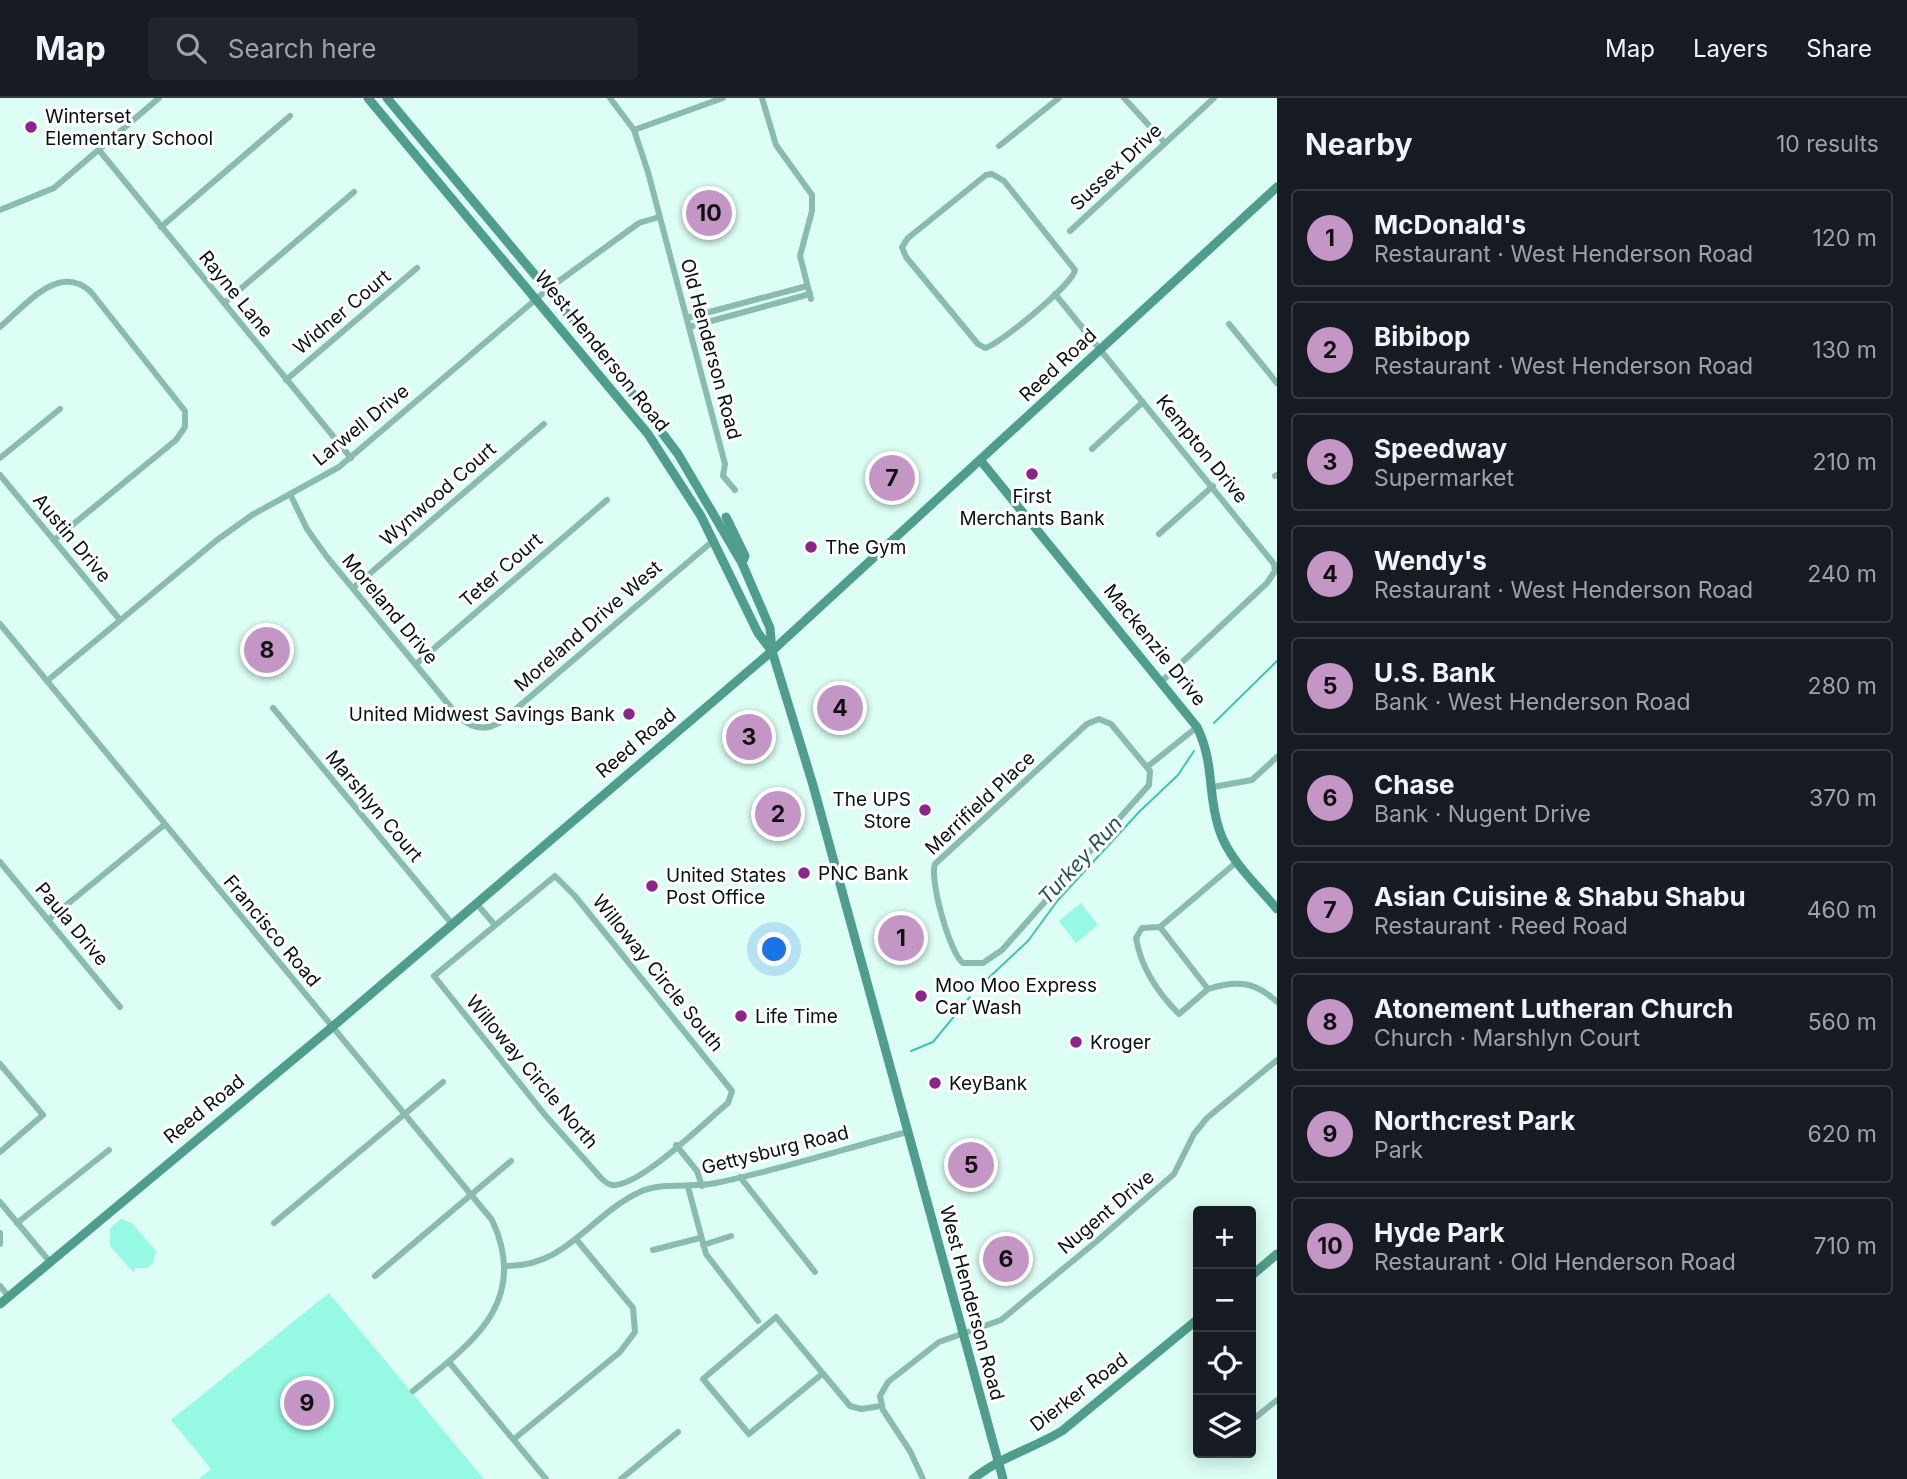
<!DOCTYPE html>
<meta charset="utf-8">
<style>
body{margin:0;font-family:Inter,sans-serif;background:#20242c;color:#f1f3f6}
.controls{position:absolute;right:21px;bottom:21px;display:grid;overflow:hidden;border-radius:7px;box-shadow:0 4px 18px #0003}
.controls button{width:63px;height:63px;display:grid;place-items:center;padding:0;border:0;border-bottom:2px solid #363941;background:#171b24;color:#f1f3f6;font:35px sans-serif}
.you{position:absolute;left:775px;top:852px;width:24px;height:24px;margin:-18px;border:5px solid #fff;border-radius:50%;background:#1a73e8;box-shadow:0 0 0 10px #1a73e833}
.badge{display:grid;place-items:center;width:46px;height:46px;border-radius:50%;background:#c396c6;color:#111;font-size:23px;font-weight:700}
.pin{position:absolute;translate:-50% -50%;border:4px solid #fff;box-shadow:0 2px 7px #0006}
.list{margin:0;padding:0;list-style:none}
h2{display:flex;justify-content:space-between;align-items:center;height:91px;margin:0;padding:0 28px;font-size:30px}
h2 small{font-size:23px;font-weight:400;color:#9ea1a6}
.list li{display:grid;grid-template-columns:46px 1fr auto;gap:21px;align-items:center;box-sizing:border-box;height:98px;margin:0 14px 14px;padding:0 14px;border:2px solid #363941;border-radius:7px}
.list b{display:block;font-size:26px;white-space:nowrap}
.list p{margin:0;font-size:23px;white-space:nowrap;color:#9ea1a6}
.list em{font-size:23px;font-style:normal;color:#9ea1a6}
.icon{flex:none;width:38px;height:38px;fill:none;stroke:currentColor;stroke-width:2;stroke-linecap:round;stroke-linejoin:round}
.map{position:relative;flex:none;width:1277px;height:1381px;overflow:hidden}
header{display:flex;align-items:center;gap:42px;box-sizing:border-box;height:98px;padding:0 35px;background:#171b24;border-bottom:2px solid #363941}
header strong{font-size:33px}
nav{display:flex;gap:38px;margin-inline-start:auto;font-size:24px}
.search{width:490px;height:63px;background:#20242c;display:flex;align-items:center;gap:18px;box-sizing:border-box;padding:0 24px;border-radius:7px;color:#9ea1a6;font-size:26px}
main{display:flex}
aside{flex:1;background:#171b24}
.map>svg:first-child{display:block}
.green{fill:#96f9e3}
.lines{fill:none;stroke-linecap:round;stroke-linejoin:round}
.stream{stroke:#3fc5ac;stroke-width:2}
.street{stroke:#8abbaf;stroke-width:6}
.secondary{stroke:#4f9d8d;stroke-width:9}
.poi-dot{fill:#8b248b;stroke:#fff;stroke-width:2.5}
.labels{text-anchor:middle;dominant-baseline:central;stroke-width:6;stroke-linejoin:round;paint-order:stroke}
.poi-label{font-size:19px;fill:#06120f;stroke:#fff;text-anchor:start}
.street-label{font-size:19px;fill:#06120f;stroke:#fff}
.water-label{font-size:21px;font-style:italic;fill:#21574c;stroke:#fff}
</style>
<header>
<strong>Map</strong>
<div class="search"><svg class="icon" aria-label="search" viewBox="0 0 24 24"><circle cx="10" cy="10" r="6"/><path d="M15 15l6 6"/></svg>Search here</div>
<nav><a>Map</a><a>Layers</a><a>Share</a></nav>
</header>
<main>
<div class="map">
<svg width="1277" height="1381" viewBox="0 0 1277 1381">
<rect width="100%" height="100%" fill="#dcfef5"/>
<g class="green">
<polygon points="1081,805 1098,827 1076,845 1059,823"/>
<polygon points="121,1121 132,1125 156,1153 153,1165 147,1170 135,1170 134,1175 110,1148 110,1130"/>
<polygon points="329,1195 484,1381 199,1381 211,1371 171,1322"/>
</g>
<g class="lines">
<g class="stream">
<polyline points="1214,625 1277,563"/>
<polyline points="982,886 1028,843 1058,802 1139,714 1178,677 1194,653"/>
<polyline points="911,953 933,944 970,899"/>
</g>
<g class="street">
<polyline points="610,0 634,32 648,74 725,366 723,378 735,392"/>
<polyline points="762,0 776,47 812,97 812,113 800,158 811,201"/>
<polyline points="1124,0 1165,45"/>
<polyline points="634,32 723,0"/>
<polyline points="999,48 1059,0"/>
<polyline points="99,52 351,360"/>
<path d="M992,76L1004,83L1075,172C1074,185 999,247 985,250L978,246L906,159L902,149L908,140L986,77Z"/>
<polyline points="0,112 54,90 159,0"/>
<polyline points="161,129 290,18"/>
<polyline points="1070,133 1214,0"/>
<polyline points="1055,196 1274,466 1275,473 1267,485 1162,583"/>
<polyline points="224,205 354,94"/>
<polyline points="687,220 807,188"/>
<polyline points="1229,226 1277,285"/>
<path d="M0,229C26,207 59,164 91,194L185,313V329L176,342L54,442"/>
<polyline points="689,229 810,196"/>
<polyline points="286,282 417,170"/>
<polyline points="1092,351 1143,304"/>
<polyline points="0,360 60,311"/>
<polyline points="0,377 120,522"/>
<polyline points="1275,378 1277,377"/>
<path d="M291,398L307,431L327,459L458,618C472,631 487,634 503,622L714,442"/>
<polyline points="1159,436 1213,388"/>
<polyline points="353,490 544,326"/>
<path d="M0,526L492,1122C531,1205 470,1246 413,1293"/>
<polyline points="416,566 607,402"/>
<polyline points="47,583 217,442 252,417 339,369 548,191 639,125 659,119"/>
<polyline points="273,610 452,826"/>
<path d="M1099,621L1111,626L1150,673L1149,687L1002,852L983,865H963C950,856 929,781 935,766L1087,626Z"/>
<polyline points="1147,669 1197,629"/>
<polyline points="1213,689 1252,682 1277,659"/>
<path d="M1238,763L1160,829L1208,891C1236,882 1255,883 1277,904"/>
<polyline points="0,764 120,909"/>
<path d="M555,778L575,798L732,993L728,1005C704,1025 648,1080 620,1086C612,1089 607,1086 601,1080L545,1017L434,878Z"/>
<polyline points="476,805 494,826"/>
<polyline points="48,822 164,727"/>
<path d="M1160,829L1142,830L1136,840C1141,870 1158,895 1179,916L1208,891"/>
<polyline points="0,966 43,1017 0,1054"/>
<polyline points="676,1047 697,1073 702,1088"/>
<polyline points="740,1079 815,1174"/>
<polyline points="688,1089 706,1156 758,1223"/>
<polyline points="0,1104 50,1164"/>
<polyline points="17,1125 109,1052"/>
<polyline points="274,1125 443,984"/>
<polyline points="0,1135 0,1146"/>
<polyline points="703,1147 731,1138"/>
<polyline points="653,1152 700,1140"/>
<path d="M505,1168C568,1169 590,1116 642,1093C665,1084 692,1090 716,1085C780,1072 844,1051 907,1034"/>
<polyline points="375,1178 511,1063"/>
<polyline points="0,1188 9,1199"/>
<polyline points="449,1264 546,1381"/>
<polyline points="822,1276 749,1336 703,1281 776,1219 850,1308 861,1311 881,1308"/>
<polyline points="1251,1323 1277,1302"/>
<polyline points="514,1341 620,1254 635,1234 633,1210 576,1141"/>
<polyline points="621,1381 678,1334"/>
<polyline points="923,1381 910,1353 883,1312 880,1298 888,1284 939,1244 1001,1222 1097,1143 1174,1076 1194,1036 1207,1020 1277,962"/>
</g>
<g class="secondary">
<polyline points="368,0 648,336 701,418 758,535 771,552"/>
<polyline points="387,0 617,275 678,356 742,465 770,530 772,553 813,687 1003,1381"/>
<path d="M981,363L1197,629C1215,666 1207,695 1219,731C1228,761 1257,787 1277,811"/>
<polyline points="726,419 745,458 742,465"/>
<polyline points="1251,1178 1277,1156"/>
<polyline points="0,1206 331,930 772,553 1277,89"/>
<path d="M973,1381C1000,1359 1032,1351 1062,1333L1198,1221"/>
</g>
</g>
<g class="poi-dot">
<circle cx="31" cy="29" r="7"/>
<circle cx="1032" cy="376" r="7"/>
<circle cx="811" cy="449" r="7"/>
<circle cx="629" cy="616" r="7"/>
<circle cx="925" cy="712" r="7"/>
<circle cx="804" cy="775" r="7"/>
<circle cx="652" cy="788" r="7"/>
<circle cx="921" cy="898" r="7"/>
<circle cx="741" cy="918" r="7"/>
<circle cx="1076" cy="944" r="7"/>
<circle cx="935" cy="985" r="7"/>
</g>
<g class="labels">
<g class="poi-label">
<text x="45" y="18">Winterset<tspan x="45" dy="22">Elementary School</tspan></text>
<text x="1032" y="398" text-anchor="middle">First<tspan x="1032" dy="22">Merchants Bank</tspan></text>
<text x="825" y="449">The Gym</text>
<text x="615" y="616" text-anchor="end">United Midwest Savings Bank</text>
<text x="911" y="701" text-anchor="end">The UPS<tspan x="911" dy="22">Store</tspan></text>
<text x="818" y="775">PNC Bank</text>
<text x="666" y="777">United States<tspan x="666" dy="22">Post Office</tspan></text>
<text x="935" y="887">Moo Moo Express<tspan x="935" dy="22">Car Wash</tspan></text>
<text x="755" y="918">Life Time</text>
<text x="1090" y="944">Kroger</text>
<text x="949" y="985">KeyBank</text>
</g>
<g class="street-label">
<text transform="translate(1116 69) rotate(-43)">Sussex Drive</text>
<text transform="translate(236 196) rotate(51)">Rayne Lane</text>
<text transform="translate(342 214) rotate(-40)">Widner Court</text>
<text transform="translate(711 251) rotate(75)">Old Henderson Road</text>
<text transform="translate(602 253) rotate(51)">West Henderson Road</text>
<text transform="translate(1058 267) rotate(-43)">Reed Road</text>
<text transform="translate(361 327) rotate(-39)">Larwell Drive</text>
<text transform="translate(1202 351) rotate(51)">Kempton Drive</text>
<text transform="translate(438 396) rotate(-41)">Wynwood Court</text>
<text transform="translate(72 440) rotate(50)">Austin Drive</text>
<text transform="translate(501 472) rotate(-41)">Teter Court</text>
<text transform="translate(390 511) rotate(50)">Moreland Drive</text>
<text transform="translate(588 528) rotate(-41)">Moreland Drive West</text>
<text transform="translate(1155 547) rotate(51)">Mackenzie Drive</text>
<text transform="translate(636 645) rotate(-40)">Reed Road</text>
<text transform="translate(980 705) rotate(-43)">Merrifield Place</text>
<text transform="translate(374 708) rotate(50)">Marshlyn Court</text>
<text transform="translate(72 826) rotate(50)">Paula Drive</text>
<text transform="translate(272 833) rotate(50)">Francisco Road</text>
<text transform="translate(658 875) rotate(51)">Willoway Circle South</text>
<text transform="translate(532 974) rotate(50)">Willoway Circle North</text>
<text transform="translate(204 1011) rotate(-39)">Reed Road</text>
<text transform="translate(775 1052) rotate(-14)">Gettysburg Road</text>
<text transform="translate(1106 1114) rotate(-40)">Nugent Drive</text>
<text transform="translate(972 1205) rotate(75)">West Henderson Road</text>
<text transform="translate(1079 1294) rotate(-37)">Dierker Road</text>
</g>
<g class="water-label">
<text transform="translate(1080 762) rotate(-47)">Turkey Run</text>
</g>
</g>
</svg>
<div class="controls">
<button>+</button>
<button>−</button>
<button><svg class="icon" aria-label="locate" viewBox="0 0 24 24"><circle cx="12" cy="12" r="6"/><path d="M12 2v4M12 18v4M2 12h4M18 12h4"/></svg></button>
<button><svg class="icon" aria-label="layers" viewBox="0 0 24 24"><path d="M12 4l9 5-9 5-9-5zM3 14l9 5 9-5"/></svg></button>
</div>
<div class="you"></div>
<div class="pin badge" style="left:901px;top:840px">1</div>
<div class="pin badge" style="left:778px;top:716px">2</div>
<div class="pin badge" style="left:749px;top:639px">3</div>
<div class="pin badge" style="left:840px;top:610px">4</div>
<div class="pin badge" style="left:971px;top:1067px">5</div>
<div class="pin badge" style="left:1006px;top:1161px">6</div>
<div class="pin badge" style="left:892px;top:380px">7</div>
<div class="pin badge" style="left:267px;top:552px">8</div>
<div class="pin badge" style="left:307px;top:1305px">9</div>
<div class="pin badge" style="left:709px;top:115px">10</div>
</div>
<aside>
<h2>Nearby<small>10 results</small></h2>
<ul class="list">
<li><span class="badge">1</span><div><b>McDonald's</b><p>Restaurant · West Henderson Road</p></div><em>120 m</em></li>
<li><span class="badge">2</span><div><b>Bibibop</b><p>Restaurant · West Henderson Road</p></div><em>130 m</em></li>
<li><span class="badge">3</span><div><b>Speedway</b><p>Supermarket</p></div><em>210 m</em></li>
<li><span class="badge">4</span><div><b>Wendy's</b><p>Restaurant · West Henderson Road</p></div><em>240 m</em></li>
<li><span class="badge">5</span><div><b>U.S. Bank</b><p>Bank · West Henderson Road</p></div><em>280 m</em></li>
<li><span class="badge">6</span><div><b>Chase</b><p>Bank · Nugent Drive</p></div><em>370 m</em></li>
<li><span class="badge">7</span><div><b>Asian Cuisine &amp; Shabu Shabu</b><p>Restaurant · Reed Road</p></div><em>460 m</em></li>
<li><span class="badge">8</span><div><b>Atonement Lutheran Church</b><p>Church · Marshlyn Court</p></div><em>560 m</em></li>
<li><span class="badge">9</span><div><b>Northcrest Park</b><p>Park</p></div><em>620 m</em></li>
<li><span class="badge">10</span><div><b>Hyde Park</b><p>Restaurant · Old Henderson Road</p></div><em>710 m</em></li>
</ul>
</aside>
</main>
